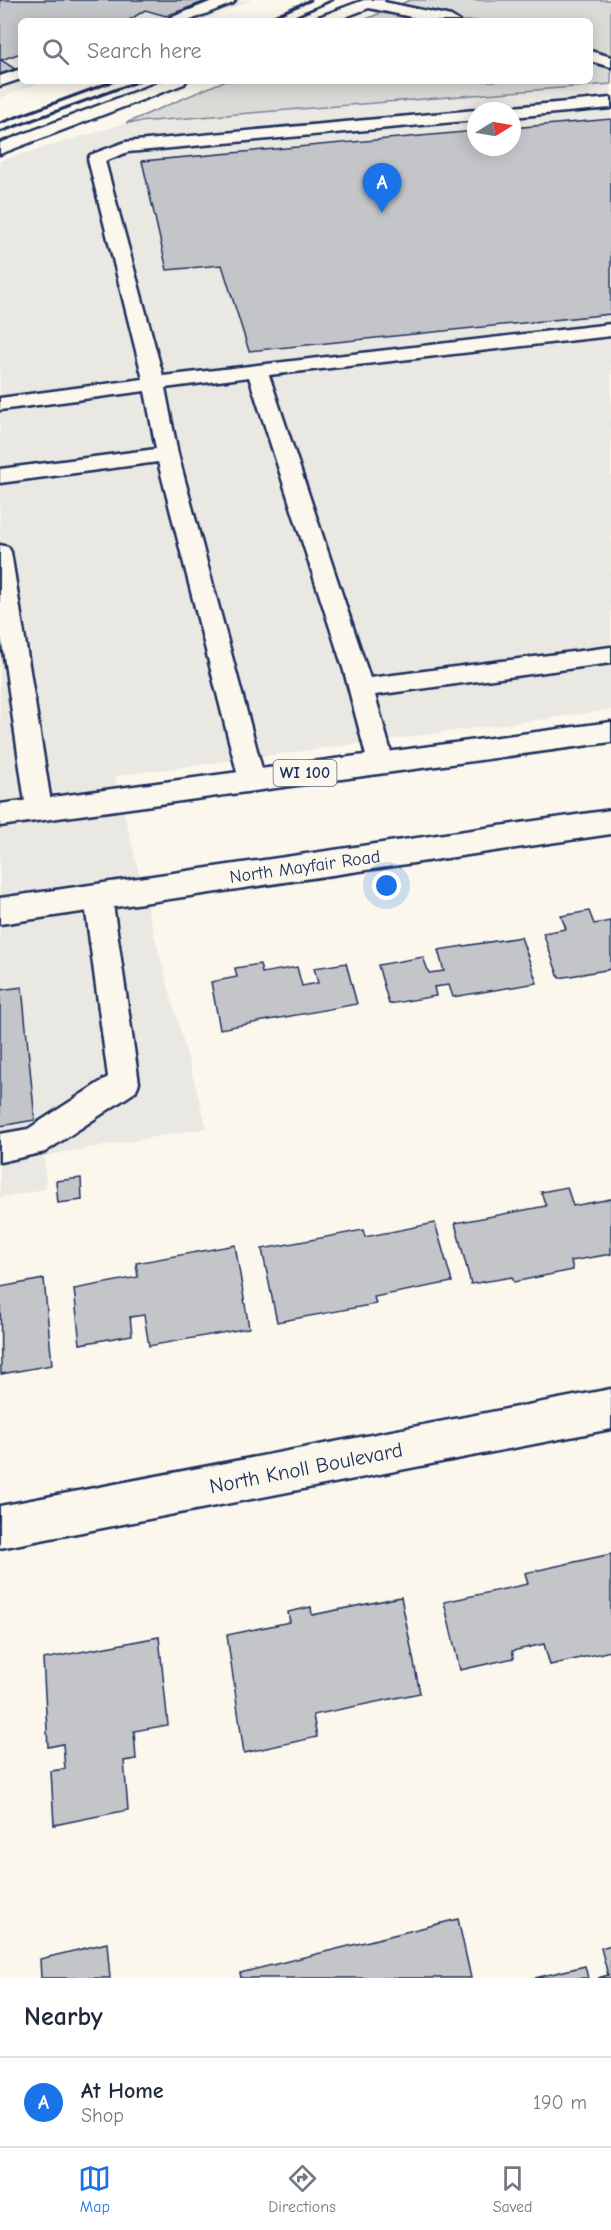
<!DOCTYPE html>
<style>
body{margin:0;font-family:"Comic Neue",sans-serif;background:#f6f6f7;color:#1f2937}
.compass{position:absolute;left:467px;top:102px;width:54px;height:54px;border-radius:50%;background:#fff;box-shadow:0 3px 15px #0003;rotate:79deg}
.you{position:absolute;left:387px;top:886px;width:21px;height:21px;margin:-15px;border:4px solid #fff;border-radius:50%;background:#1a73e8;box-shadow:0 0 0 9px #1a73e833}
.badge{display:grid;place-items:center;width:39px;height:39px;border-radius:50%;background:#1a73e8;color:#fff;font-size:20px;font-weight:700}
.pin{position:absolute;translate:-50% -50px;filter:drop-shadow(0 2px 3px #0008)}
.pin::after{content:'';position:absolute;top:32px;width:21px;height:18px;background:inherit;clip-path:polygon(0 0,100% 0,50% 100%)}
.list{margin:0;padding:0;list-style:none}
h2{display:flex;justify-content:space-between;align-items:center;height:78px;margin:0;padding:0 24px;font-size:26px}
h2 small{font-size:20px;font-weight:400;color:#747a83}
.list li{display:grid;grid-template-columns:39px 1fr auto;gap:18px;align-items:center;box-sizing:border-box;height:90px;padding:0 24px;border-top:2px solid #e0e1e3}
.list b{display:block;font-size:22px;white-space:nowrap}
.list p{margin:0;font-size:20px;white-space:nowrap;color:#747a83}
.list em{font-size:20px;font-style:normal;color:#747a83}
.icon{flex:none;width:33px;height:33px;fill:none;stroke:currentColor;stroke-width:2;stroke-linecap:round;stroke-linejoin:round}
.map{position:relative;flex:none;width:611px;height:1978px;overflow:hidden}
.search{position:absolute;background:#fff;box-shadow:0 3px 15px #0003;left:18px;right:18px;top:18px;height:66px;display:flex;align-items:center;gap:15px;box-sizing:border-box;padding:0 21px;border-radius:9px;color:#747a83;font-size:22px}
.sheet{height:168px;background:#fff}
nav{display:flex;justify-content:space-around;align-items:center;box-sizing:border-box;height:84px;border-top:2px solid #e0e1e3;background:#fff;font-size:16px;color:#747a83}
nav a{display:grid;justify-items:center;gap:3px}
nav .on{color:#1a73e8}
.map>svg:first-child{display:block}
.built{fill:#eae8e2;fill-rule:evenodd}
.green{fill:#dadad7;stroke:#7a849a;stroke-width:1.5}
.building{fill:#c3c5c9;stroke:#1b2f5e;stroke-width:1.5}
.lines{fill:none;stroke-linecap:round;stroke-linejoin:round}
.lane-casing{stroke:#1b2f5e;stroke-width:5}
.street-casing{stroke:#1b2f5e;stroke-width:5}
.primary-casing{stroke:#1b2f5e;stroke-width:5}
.lane{fill:#fbf7ec;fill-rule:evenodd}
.street{fill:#fbf7ec;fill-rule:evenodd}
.primary{fill:#fbf7ec;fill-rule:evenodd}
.rail{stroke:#1b2f5e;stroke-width:3}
.labels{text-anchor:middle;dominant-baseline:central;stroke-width:4.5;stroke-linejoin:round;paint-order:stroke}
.shield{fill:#fbf7ec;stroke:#5e6b89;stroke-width:1.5}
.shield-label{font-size:16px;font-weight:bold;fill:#1b2f5e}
.street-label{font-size:18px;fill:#1b2f5e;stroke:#fbf7ec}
.near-street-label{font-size:21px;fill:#1b2f5e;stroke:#fbf7ec}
</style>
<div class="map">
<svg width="611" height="1978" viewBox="0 0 611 1978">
<rect width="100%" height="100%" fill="#fbf7ec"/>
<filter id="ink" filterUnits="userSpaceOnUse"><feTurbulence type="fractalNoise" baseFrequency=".0167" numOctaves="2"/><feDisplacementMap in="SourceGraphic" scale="12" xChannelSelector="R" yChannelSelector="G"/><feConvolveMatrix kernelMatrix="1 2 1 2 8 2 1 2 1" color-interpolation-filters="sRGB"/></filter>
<g filter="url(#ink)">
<g class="built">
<polygon points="0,0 252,0 198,21 21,21 21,81 45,81 0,98"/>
<path d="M611,84V710L115,776L154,934L207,1128L44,1156L46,1189L0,1198V161L126,123ZM476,111H512V147H476Z"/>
</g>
<polygon class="green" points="410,0 611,0 611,84 126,123 224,81 590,81 590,21 362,21"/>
<g class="building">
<polygon points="0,0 209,0 166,16 145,10 128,21 21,21 21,53 1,60 15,69 0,74"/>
<polygon points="611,119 611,314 249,351 222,265 167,270 142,161 476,131 476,147 512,147 512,128"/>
<polygon points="589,911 594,924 611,921 611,969 559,978 543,933 566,929 561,916"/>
<polygon points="521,937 537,983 453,997 449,985 434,987 436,996 389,1004 378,965 423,957 429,973 444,971 438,950"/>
<polygon points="346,963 357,1004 220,1029 211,982 237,977 235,968 260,964 262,973 297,967 302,986 318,983 314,968"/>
<polygon points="22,987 35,1120 0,1126 0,990"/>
<polygon points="81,1178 82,1200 58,1203 56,1181"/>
<polygon points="567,1187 573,1206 611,1199 611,1254 571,1261 573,1270 514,1282 512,1277 471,1284 455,1223 546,1206 541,1192"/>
<polygon points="435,1223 452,1282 374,1297 376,1304 277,1322 262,1249 363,1230 365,1237"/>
<polygon points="235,1245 249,1328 149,1346 144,1315 130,1317 132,1335 80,1344 74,1289 138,1277 136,1263"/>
<polygon points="44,1279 52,1365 1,1374 0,1287"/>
<polygon points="611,1554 611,1651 550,1665 544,1644 512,1651 514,1658 460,1670 444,1602 528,1584 525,1573"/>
<polygon points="401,1597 420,1693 313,1715 317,1737 244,1753 227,1635 290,1622 288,1612 311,1607 312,1615"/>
<polygon points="159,1637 168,1725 134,1731 136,1759 124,1761 128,1810 54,1825 51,1771 65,1769 63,1744 48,1747 43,1659"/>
<polygon points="458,1919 471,1978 241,1978 240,1973"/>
<polygon points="107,1943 110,1978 41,1978 40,1959"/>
<polygon points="611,1945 611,1978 598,1978 608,1975 601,1948"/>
<polygon points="585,1966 588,1978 535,1978"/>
</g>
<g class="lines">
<g class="lane-casing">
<g id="lane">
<polygon points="215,0 235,0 233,3 188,21 167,21 170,18"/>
<polygon points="364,0 385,0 384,2 451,16 459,21 430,21 369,8 335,21 313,21 316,18"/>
<polygon points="590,51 611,57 611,67 590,61"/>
<polygon points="21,69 21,79 0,86 0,76"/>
<polygon points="163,81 186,81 184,84 0,154 0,143"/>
<polygon points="611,98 611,108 512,117 512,111 505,111 512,107"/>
<polygon points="476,110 480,111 476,111 476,120 128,152 105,161 163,376 611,324 611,336 269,375 370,678 611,647 611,663 375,695 394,763 390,770 381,772 372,770 368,763 344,671 249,377 165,388 178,454 265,780 261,787 252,790 243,787 239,780 158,462 0,483 0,469 156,449 145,391 0,410 0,398 143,379 88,159 90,155 125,142"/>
<polygon points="0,545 8,547 11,552 52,809 48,816 39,819 30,816 26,809 0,629"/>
<polygon points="98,886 108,889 112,897 139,1083 135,1092 45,1152 0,1162 0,1134 28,1129 108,1077 84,897 88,889"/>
</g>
</g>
<g class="street-casing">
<polygon id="street" points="611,1389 611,1429 0,1548 0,1506"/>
</g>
<g class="primary-casing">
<g id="primary">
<polygon points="611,722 611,742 0,826 0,804"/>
<polygon points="611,810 611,834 0,924 0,898"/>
</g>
</g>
<use href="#lane" class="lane"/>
<use href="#street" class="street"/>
<use href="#primary" class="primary"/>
<g class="rail">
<polyline points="262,21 311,0"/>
<polyline points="285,21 333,0"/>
<polyline points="0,123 114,81"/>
<polyline points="0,132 139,81"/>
</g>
</g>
</g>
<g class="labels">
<rect class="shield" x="273.5" y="760" width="63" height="26" rx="4.5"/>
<g class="shield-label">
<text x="305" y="773">WI 100</text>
</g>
<g class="street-label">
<text transform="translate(305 867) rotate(-8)">North Mayfair Road</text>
</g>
<g class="near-street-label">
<text transform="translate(306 1468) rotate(-11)">North Knoll Boulevard</text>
</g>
</g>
</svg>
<svg class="compass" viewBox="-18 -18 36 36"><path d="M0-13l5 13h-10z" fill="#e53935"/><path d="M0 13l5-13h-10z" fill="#747a83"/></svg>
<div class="you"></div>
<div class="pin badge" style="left:382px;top:213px">A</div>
<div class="search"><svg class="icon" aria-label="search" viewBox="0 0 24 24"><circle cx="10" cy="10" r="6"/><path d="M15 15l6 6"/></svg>Search here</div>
</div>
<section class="sheet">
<h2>Nearby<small></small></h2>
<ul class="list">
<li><span class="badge">A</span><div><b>At Home</b><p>Shop</p></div><em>190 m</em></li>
</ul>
</section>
<nav>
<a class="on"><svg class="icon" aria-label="map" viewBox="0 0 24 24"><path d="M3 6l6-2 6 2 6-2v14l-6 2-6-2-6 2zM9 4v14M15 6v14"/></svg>Map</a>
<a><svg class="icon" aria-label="directions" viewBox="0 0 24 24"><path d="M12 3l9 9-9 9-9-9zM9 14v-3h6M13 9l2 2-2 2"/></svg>Directions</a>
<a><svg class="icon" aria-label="saved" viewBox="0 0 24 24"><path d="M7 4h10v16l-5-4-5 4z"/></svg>Saved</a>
</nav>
